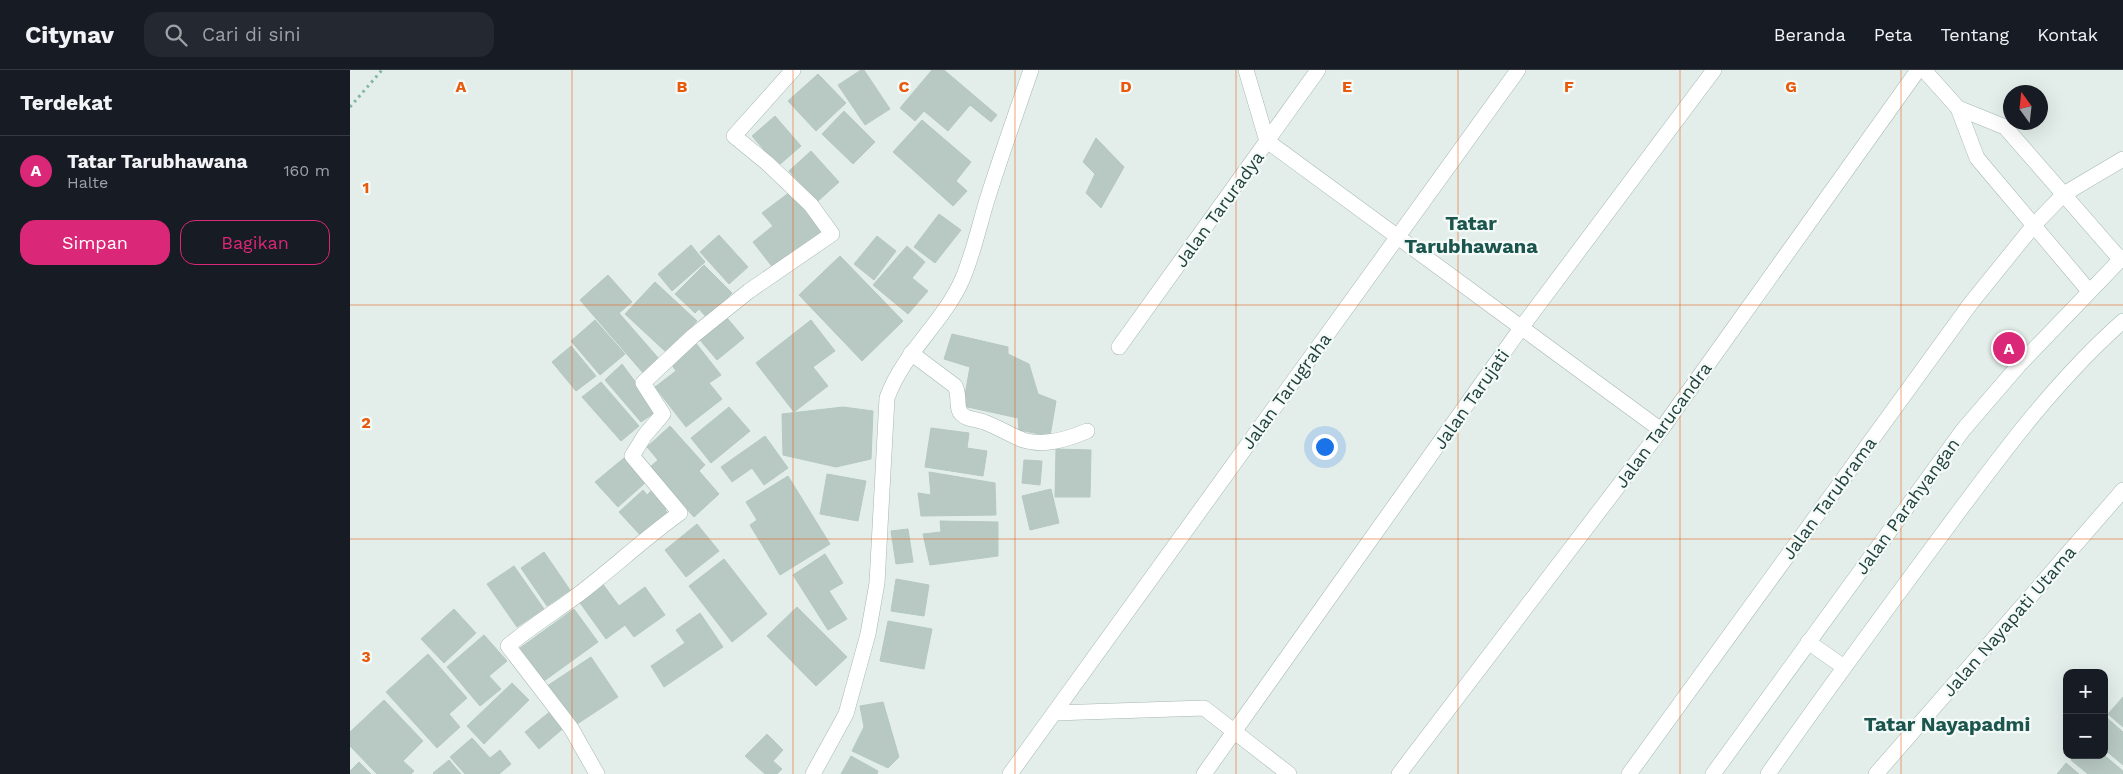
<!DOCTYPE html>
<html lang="id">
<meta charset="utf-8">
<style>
body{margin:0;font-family:"Work Sans",sans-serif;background:#242831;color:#f1f3f6}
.controls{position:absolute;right:15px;bottom:15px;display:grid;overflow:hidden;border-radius:10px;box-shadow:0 5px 20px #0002}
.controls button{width:45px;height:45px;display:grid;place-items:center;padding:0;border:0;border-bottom:1px solid #363941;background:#171b24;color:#f1f3f6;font:25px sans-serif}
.compass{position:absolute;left:1653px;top:15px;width:45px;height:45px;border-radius:50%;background:#171b24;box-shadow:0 5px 20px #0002;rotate:345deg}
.you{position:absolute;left:974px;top:376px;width:18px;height:18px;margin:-12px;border:4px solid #fff;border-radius:50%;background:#1a73e8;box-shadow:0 0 0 8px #1a73e833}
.badge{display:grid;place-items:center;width:32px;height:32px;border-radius:50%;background:#db2777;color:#fff;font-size:16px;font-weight:700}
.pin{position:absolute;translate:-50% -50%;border:2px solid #fff;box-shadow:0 1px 5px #0006}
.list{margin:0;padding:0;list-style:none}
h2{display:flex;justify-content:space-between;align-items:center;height:65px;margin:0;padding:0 20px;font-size:21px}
h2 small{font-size:16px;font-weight:400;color:#9ea1a6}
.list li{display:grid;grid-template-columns:32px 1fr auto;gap:15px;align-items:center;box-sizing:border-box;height:70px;padding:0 20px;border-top:1px solid #363941}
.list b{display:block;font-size:19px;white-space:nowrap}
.list p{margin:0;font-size:16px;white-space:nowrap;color:#9ea1a6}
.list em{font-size:16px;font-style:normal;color:#9ea1a6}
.actions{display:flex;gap:10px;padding:15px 20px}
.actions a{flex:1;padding:11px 0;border:1px solid #db2777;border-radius:15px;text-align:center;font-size:18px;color:#db2777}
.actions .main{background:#db2777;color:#fff}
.icon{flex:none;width:28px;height:28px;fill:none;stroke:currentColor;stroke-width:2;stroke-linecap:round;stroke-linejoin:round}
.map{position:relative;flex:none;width:1773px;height:704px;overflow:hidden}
header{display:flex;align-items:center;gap:30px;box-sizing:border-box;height:70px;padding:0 25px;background:#171b24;border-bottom:1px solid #363941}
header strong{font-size:24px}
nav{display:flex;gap:28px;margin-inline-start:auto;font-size:18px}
.search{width:350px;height:45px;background:#242831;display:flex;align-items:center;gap:12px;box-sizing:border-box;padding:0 18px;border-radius:15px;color:#9ea1a6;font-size:19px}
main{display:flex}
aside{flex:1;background:#171b24}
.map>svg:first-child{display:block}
.building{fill:#b8c9c4;stroke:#b5c8c2}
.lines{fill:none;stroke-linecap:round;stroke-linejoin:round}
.street-casing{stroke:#a5b7b2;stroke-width:16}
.secondary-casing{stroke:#a1bab4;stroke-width:16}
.path{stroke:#82b4aa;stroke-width:3;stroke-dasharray:2.5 4;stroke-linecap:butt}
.street{stroke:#fff;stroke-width:15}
.secondary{stroke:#fff;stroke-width:15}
.grid{fill:none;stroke:#e8590c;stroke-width:1;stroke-opacity:0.55}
.labels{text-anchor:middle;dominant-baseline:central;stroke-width:4.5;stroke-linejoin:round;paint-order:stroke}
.street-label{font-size:18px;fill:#21413c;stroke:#f4faf8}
.quarter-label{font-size:20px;font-weight:bold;fill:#1c554d;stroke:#f4faf8}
.grid-label{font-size:16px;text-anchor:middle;font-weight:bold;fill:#e8590c;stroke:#f4faf8;stroke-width:4.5;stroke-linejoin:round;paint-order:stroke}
</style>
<header>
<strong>Citynav</strong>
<div class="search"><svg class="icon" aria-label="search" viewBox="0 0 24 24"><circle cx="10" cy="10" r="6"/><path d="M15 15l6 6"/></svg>Cari di sini</div>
<nav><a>Beranda</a><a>Peta</a><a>Tentang</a><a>Kontak</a></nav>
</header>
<main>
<aside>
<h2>Terdekat<small></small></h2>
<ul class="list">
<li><span class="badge">A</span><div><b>Tatar Tarubhawana</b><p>Halte</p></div><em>160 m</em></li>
</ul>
<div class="actions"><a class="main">Simpan</a><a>Bagikan</a></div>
</aside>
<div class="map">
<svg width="1773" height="704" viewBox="0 0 1773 704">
<rect width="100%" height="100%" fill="#e3eeea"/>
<g class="building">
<polygon points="511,0 514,0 540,39 515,55 488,15"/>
<polygon points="582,0 594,0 647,45 641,52 620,35 598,61 574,41 565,51 550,38"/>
<polygon points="468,4 496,33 466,61 438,31"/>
<polygon points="494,41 525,72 503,94 472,64"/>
<polygon points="425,46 451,76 428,96 402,66"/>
<polygon points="572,50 621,92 606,111 617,121 603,136 543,82"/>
<polygon points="746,68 774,97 751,138 736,123 745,104 733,92"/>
<polygon points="461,81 489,112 467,132 439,101"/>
<polygon points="440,122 472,162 424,199 403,172 423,156 412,143"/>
<polygon points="589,144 611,160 585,193 564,177"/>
<polygon points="369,165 398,197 379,214 350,182"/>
<polygon points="527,166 546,181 524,210 504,194"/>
<polygon points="341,175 355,192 322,221 308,204"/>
<polygon points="557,176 575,192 562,208 578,221 558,244 523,215"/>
<polygon points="490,186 553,251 512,291 449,225"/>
<polygon points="354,195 382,223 357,248 349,239 345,243 325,224"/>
<polygon points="258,205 282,232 269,243 310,290 294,304 230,230"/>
<polygon points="305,212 347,251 317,283 275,244"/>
<polygon points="377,248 394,268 367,290 350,270"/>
<polygon points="245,250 275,284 250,305 221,271"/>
<polygon points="461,250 485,281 463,297 478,316 444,342 406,293"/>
<polygon points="602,264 658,277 658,284 679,294 688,324 706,331 700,366 669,360 668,348 613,336 620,297 594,289"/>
<polygon points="345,272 371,305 359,313 372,329 336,357 305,317 326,301 320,292"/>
<polygon points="221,276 246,306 226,321 202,292"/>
<polygon points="272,294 307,341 291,352 255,310"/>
<polygon points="251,312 289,356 271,371 232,327"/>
<polygon points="379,337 400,361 361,393 341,368"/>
<polygon points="493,337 523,341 521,389 486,397 433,385 432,344"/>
<polygon points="320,356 355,395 349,401 369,424 344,447 299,398 308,390 297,377"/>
<polygon points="581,358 619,363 617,378 637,381 633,406 575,397"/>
<polygon points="415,366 438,398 414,415 402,398 382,412 371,397"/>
<polygon points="706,379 741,380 740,427 705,427"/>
<polygon points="274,388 295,413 268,437 245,412"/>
<polygon points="674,390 692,391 690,415 672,413"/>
<polygon points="579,402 645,413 646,445 571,446 568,423 581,425"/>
<polygon points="477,404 516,411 508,451 470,444"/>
<polygon points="438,406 480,474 430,505 400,455 407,450 396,432"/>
<polygon points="304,418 320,436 315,440 319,444 293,468 269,442 293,420 297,425"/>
<polygon points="701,419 709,453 680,460 672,426"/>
<polygon points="590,451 648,452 648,486 580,495 573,464 591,462"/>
<polygon points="347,454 369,481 336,507 315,480"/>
<polygon points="558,459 563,492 546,494 541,461"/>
<polygon points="194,482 220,520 197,536 171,498"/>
<polygon points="475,484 493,513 479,521 497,549 478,560 443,505"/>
<polygon points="374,489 417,544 382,572 339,516"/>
<polygon points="164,496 194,539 167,557 137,514"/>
<polygon points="546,509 579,515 574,546 541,541"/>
<polygon points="252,513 269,536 295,517 315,545 284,567 275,555 256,569 228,530"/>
<polygon points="447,537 497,587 466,616 417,566"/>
<polygon points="104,539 126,563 94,593 71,569"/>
<polygon points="224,539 248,572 194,611 170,578"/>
<polygon points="350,543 373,577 314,617 301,596 335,573 326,560"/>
<polygon points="538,551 582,559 574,599 530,591"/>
<polygon points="134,565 157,591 139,606 151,619 130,636 97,597"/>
<polygon points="78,584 117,628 99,644 110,657 87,678 36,622"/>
<polygon points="241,587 268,627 224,656 197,616"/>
<polygon points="162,613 179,630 134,674 117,656"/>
<polygon points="1773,627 1773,657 1758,644"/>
<polygon points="34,630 73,671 53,691 64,701 61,704 27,704 0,676 0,662"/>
<polygon points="533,632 549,687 538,698 502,681 514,657 510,636"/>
<polygon points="202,640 216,656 189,679 175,662"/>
<polygon points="1757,648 1773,662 1773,695 1754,679 1754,651"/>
<polygon points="417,664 433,680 423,691 432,699 427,704 415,704 395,686"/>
<polygon points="122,668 140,688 150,680 161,694 149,704 115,704 100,687"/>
<polygon points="1725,685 1754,685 1773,701 1773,704 1738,704 1721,690"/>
<polygon points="501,686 528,701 527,704 491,704"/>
<polygon points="99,690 111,704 84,704 83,703"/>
<polygon points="9,692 21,704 0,704 0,701"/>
<polygon points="1716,693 1729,704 1707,704"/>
</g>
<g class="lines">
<g class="street-casing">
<g id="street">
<polyline points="896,0 917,71 1311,360"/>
<polyline points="1574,0 1608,38 1627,88 1739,221"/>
<polyline points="1608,38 1655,57 1770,189"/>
<polyline points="769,277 968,0"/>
<path d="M561,283L605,316C610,325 606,335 610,342C615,350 627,349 634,352C648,357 660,365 673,370C694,377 718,369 737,361"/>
<polyline points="704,643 854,638 939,704"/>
<path d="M247,704L221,658L158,576C180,557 205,542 229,524C263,498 295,468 330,443L282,386L295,365L313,344L293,313L343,266L399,221L482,164L461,135L417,93L384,66L443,0"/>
<path d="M463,704L496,644L518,564L527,513L537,328C553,283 593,253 612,210C623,185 629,156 637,130C651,86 666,43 681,0"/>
<polyline points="660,704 1168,0"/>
<polyline points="854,704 1171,258 1364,0"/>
<polyline points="1049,704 1311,360 1568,0"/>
<polyline points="1279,704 1621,233 1684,155 1714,124 1773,89"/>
<polyline points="1526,704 1773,420"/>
</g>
</g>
<g class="secondary-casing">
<g id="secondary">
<polyline points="1458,572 1494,597"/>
<polyline points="1363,704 1613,360 1669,295 1773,187"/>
<path d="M1418,704C1476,621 1536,540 1596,459C1650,386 1705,311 1773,251"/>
</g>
</g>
<polyline class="path" points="0,37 32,0"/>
<use href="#street" class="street"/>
<use href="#secondary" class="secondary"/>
</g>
<path class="grid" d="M222,0V704M443,0V704M665,0V704M886,0V704M1108,0V704M1330,0V704M1551,0V704M0,235H1773M0,469H1773"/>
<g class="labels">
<g class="street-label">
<text transform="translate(869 139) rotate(-54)">Jalan Taruradya</text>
<text transform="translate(936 321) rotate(-54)">Jalan Tarugraha</text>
<text transform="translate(1121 329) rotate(-55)">Jalan Tarujati</text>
<text transform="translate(1313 355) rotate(-54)">Jalan Tarucandra</text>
<text transform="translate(1479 428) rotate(-54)">Jalan Tarubrama</text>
<text transform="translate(1557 436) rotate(-54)">Jalan Parahyangan</text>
<text transform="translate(1659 551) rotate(-49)">Jalan Nayapati Utama</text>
</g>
<g class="quarter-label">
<text x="1121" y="153">Tatar<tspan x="1121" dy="23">Tarubhawana</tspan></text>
<text x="1597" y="654">Tatar Nayapadmi</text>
</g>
</g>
<g class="grid-label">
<text x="111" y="22">A</text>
<text x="332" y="22">B</text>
<text x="554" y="22">C</text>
<text x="776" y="22">D</text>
<text x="997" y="22">E</text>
<text x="1219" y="22">F</text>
<text x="1441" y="22">G</text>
<text x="16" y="123">1</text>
<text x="16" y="358">2</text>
<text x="16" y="592">3</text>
</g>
</svg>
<div class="controls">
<button>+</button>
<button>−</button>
</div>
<svg class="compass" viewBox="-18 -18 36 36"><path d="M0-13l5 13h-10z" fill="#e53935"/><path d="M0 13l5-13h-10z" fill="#9ea1a6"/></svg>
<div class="you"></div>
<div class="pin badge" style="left:1659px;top:278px">A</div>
</div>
</main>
